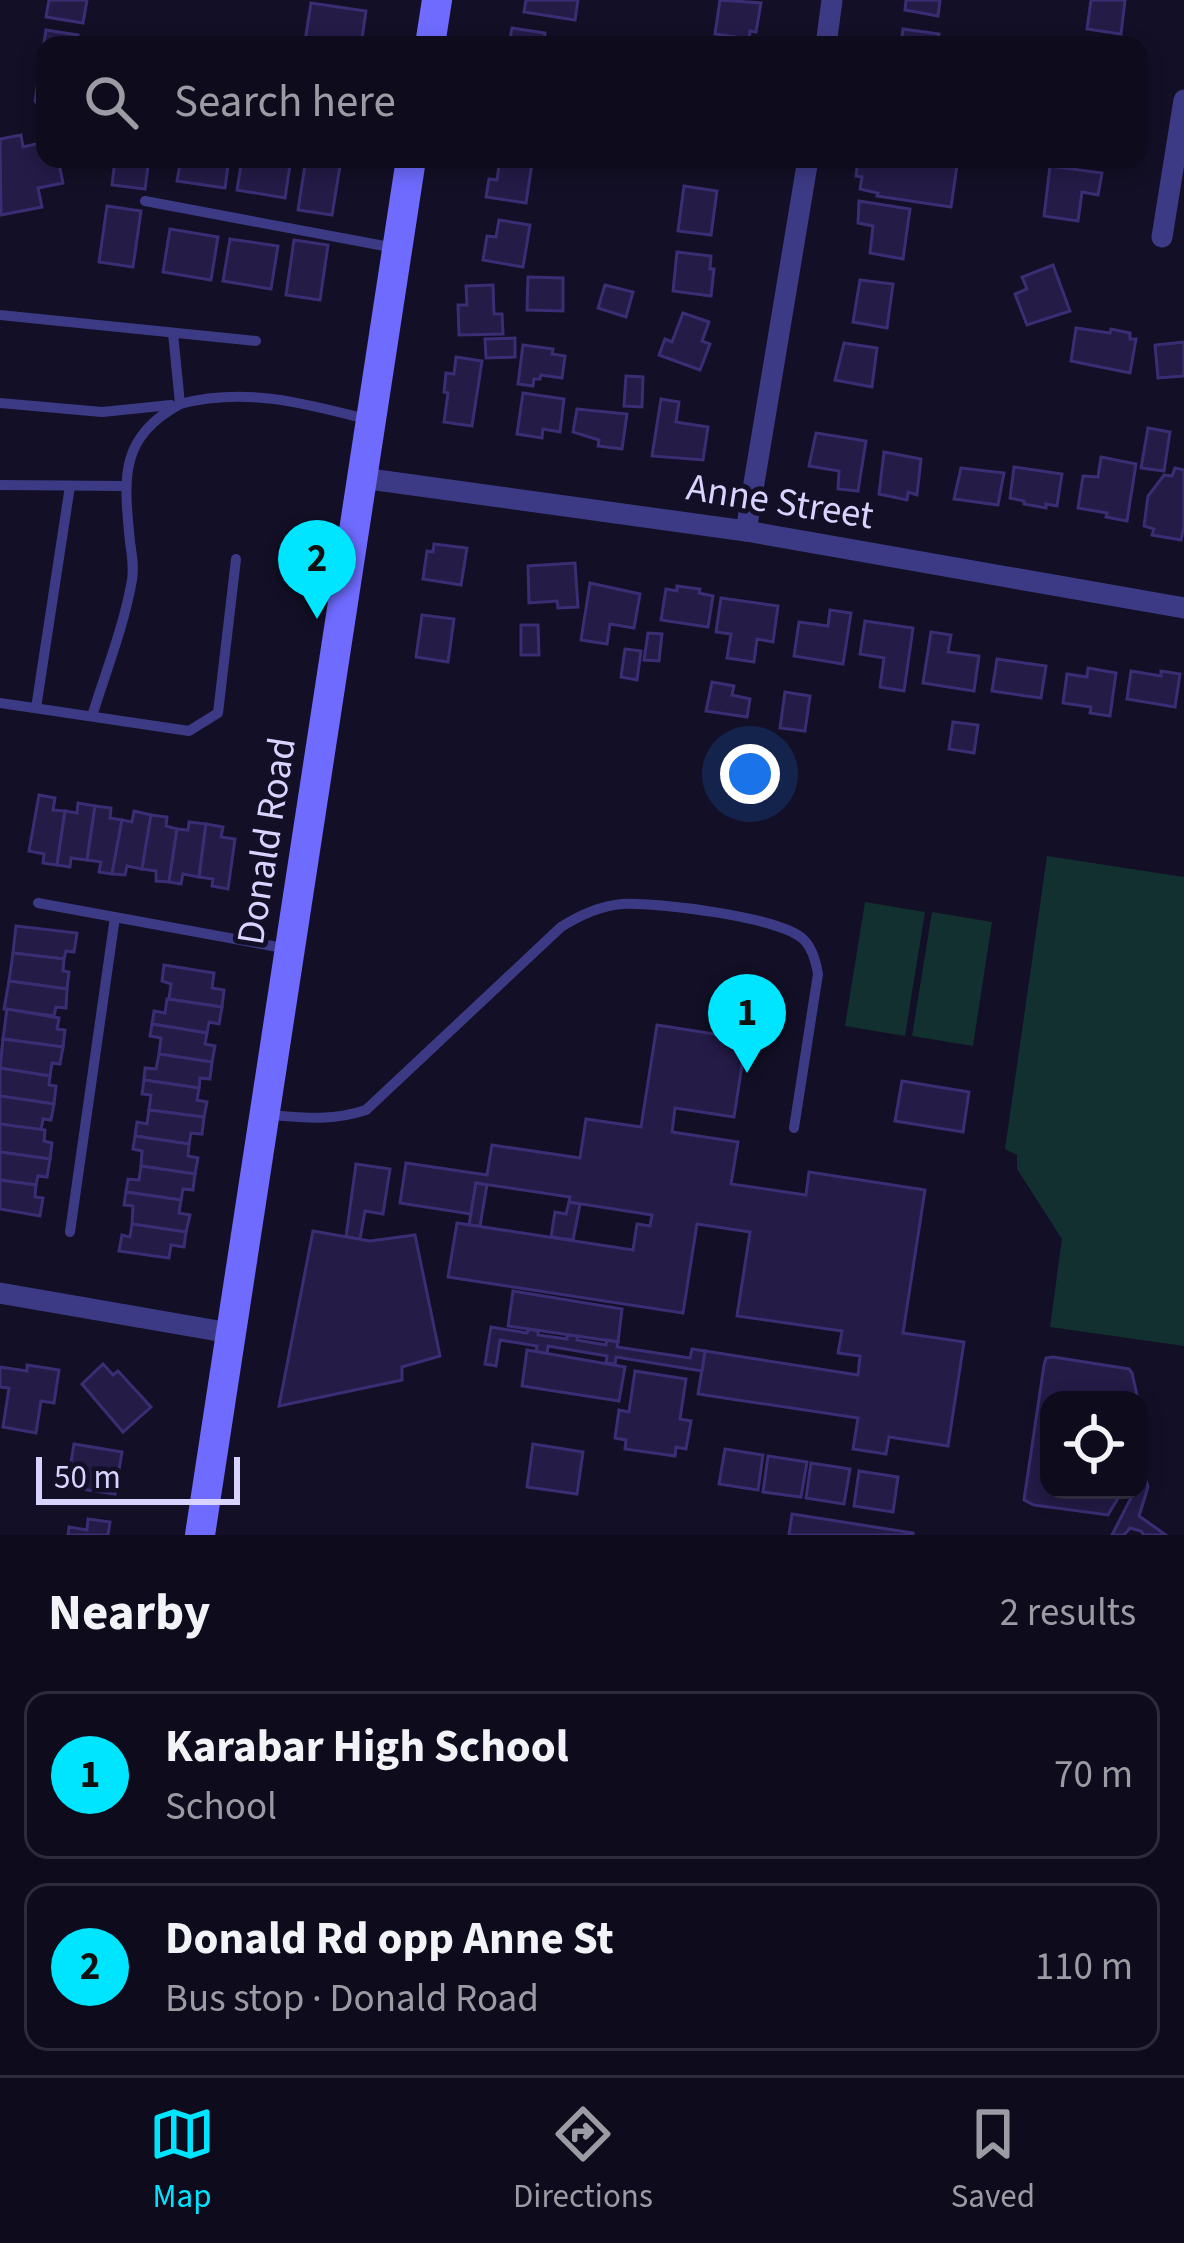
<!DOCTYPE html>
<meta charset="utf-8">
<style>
body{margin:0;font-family:"Source Sans 3",sans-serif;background:#171425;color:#f1f3f6}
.controls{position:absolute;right:36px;bottom:36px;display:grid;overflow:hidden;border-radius:24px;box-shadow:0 6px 18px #0003}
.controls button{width:108px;height:108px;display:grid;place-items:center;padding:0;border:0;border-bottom:3px solid #2e2b3b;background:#0e0b1c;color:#f1f3f6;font:60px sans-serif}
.scale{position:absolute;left:36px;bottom:30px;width:204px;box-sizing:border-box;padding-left:12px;border:6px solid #d9d4ff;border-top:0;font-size:33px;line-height:42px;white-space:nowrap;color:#d9d4ff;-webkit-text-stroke:9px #130f26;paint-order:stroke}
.you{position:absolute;left:750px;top:774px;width:42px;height:42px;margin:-30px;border:9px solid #fff;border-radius:50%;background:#1a73e8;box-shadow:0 0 0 18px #1a73e833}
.badge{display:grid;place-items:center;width:78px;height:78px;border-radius:50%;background:#00e5ff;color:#111;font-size:39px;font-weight:700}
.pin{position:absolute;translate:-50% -99px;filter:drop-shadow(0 3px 6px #0008)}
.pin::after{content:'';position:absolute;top:63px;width:42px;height:36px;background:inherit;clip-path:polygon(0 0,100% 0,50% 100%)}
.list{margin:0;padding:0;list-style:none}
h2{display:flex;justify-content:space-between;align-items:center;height:156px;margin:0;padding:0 48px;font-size:51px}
h2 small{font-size:39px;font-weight:400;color:#9b9ba3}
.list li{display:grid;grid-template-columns:78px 1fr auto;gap:36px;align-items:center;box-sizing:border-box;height:168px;margin:0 24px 24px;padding:0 24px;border:3px solid #2e2b3b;border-radius:24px}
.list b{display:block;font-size:45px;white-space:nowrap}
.list p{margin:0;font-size:39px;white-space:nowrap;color:#9b9ba3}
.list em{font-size:39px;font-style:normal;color:#9b9ba3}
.icon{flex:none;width:66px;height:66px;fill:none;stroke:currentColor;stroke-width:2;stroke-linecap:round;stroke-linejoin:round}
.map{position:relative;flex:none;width:1184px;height:1535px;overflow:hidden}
.search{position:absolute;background:#0e0b1c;box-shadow:0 6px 18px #0003;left:36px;right:36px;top:36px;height:132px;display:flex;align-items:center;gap:30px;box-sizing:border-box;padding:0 42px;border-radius:24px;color:#9b9ba3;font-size:45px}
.sheet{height:540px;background:#0e0b1c}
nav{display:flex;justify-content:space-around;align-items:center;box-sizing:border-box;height:168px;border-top:3px solid #2e2b3b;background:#0e0b1c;font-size:33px;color:#9b9ba3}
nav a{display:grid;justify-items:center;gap:6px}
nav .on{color:#00e5ff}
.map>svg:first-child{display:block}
.green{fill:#12302f}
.building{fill:#241b47;stroke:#3b2d73;stroke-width:3}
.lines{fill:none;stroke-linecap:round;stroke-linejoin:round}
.lane{stroke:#3d3a85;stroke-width:10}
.street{stroke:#3d3a85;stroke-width:21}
.secondary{stroke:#6f6bff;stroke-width:30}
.labels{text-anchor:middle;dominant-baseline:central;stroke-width:10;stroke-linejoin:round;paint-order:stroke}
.street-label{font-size:39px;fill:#d9d4ff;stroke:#130f26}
</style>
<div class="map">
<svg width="1184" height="1535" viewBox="0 0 1184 1535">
<rect width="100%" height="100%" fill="#130f26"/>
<g class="green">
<polygon points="1047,856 1184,877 1184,1346 1050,1327 1062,1239 1017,1169 1017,1155 1005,1149"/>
<polygon points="865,902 925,912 905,1036 845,1026"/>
<polygon points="932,912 992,922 973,1046 912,1036"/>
</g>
<g class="building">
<polygon points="49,0 87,0 83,23 46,17"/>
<polygon points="526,0 578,0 575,20 524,12"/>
<polygon points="720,0 761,3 756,32 750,31 749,39 715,34"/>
<polygon points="906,0 940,0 938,16 905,10"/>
<polygon points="1091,0 1125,0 1121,34 1087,29"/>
<polygon points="311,3 366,11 361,45 330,45 305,41"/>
<polygon points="512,28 545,33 543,45 509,45"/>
<polygon points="903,29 939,34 937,45 901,45"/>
<polygon points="46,30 78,35 76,45 45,45 45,111 35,101"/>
<polygon points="21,135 23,147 45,142 45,159 58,159 63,183 38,188 42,207 1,215 0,139"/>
<polygon points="115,159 149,159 145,189 112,185"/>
<polygon points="181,159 229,159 225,188 177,181"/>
<polygon points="242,159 291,159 285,198 237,190"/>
<polygon points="306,159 341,160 332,215 298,210"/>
<polygon points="500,159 532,163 526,203 486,197 489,179 497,180"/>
<polygon points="688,159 723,159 722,166 688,162"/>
<polygon points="858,159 958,159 951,207 877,196 878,193 860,189 862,177 856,176"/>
<polygon points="1050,166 1102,173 1098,195 1082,192 1078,221 1044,216"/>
<polygon points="684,186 717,191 711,235 678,231"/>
<polygon points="859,201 910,209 903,259 870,253 873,226 858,223"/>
<polygon points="107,206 141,211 133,267 99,262"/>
<polygon points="499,220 530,225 523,267 483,260 487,236 496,237"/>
<polygon points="170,229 218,237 211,280 163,272"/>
<polygon points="230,239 278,246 271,289 223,281"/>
<polygon points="294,240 328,245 320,300 286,295"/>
<polygon points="677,252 711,256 710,269 714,269 711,296 673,291"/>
<polygon points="1053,265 1070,311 1027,325 1015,294 1027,289 1022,277"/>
<polygon points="528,277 563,278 563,311 527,310"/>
<polygon points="860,280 893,284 887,328 853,322"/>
<polygon points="493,285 494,314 502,314 503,334 459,335 458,305 467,305 466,286"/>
<polygon points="605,285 633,292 626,317 598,308"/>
<polygon points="683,313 709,322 702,341 710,344 700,370 659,355 665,339 672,342"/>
<polygon points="1076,328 1110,333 1111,329 1130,333 1130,339 1136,339 1130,373 1071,361"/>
<polygon points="515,338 515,357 486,358 485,339"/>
<polygon points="1184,342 1184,376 1158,378 1155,345"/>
<polygon points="844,343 877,348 872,387 835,380"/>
<polygon points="523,345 553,349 552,354 565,356 562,378 541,375 540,379 534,379 533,386 518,384"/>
<polygon points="456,357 482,361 472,426 444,422 448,393 444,392 446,373 454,374"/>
<polygon points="626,376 643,377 642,407 624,406"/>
<polygon points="523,393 564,399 560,432 543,429 542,438 517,434"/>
<polygon points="661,399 679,402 676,422 708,427 703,460 652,456"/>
<polygon points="577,409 627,414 622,449 598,446 599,440 573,432"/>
<polygon points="1148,428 1170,432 1164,471 1141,468"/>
<polygon points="816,433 866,441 858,491 838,489 839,471 809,466"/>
<polygon points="884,452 921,459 917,495 908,492 907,500 879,494"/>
<polygon points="1101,457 1136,464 1127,521 1106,517 1107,513 1078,508 1083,476 1098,477"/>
<polygon points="1014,467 1062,474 1057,506 1046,504 1046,508 1024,504 1024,501 1010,498"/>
<polygon points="961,468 1004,473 998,505 954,499"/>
<polygon points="1175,468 1184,470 1184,526 1181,540 1152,535 1154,529 1144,526 1148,496 1164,475 1172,476"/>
<polygon points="434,544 467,548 461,585 423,579 427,551 433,552"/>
<polygon points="575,563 578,607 558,608 557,601 529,603 528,566"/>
<polygon points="590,583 640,594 634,628 610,624 607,644 581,640"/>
<polygon points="677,586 700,589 699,593 713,596 708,627 661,620 666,589 677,591"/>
<polygon points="721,598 778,606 773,642 757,639 754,662 727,658 731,634 716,632"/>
<polygon points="830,610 851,613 843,664 794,656 799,622 828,626"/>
<polygon points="422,615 454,619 448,662 416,657"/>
<polygon points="865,621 913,628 904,691 880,687 884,658 860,654"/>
<polygon points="521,625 538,625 539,655 521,655"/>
<polygon points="931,632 951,635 948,652 979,656 974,691 923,683"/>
<polygon points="648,633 662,634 659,661 644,660"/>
<polygon points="625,649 641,651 637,680 621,677"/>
<polygon points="997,659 1046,666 1041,698 992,691"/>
<polygon points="1088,668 1116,673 1110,716 1090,713 1091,707 1063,703 1067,674 1087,677"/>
<polygon points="1131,671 1161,676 1161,671 1180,674 1175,707 1127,699"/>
<polygon points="712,682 734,686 732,695 750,699 747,717 706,711"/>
<polygon points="785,692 810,696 805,731 780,728"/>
<polygon points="953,722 978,725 974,753 949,749"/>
<polygon points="39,795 55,798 53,810 65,811 57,865 43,863 44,854 29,851"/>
<polygon points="78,803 95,806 87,860 71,858 70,867 57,865 65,811 77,813"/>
<polygon points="95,806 111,808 110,818 122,820 112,874 99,872 101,862 87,860"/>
<polygon points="134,811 151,815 142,869 127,866 125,875 112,874 122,820 132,822"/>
<polygon points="151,815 167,817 166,826 177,829 169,882 156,881 156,871 142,869"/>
<polygon points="189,822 206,824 199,877 183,874 181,884 169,882 177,829 188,830"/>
<polygon points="206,824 223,827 221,837 235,839 228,889 212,886 213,879 199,877"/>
<polygon points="16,926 77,933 74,952 66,951 64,959 13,953"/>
<polygon points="13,953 64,959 63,971 69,972 67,989 9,981"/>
<polygon points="164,965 214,973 212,988 224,990 222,1007 169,999 171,984 162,981"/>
<polygon points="9,981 67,989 66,1008 56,1007 54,1016 4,1009"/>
<polygon points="167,999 222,1007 219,1024 209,1022 207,1033 152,1024 154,1011 165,1013"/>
<polygon points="7,1009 59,1018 57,1029 65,1030 63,1047 3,1039"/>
<polygon points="152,1024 207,1033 205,1044 215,1046 212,1062 159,1054 161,1038 150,1036"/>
<polygon points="657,1025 746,1039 734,1117 675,1108 672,1132 738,1142 731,1184 806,1195 809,1172 925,1190 903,1333 964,1342 948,1446 889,1437 886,1454 853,1449 858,1418 698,1394 705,1351 858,1375 860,1356 838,1353 842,1331 737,1316 750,1232 697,1224 683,1313 448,1277 457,1223 633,1250 637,1224 650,1226 652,1215 569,1202 570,1197 476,1183 471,1214 400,1203 406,1163 487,1175 492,1145 580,1158 586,1119 641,1127"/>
<polygon points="3,1039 63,1047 60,1064 52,1063 50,1076 0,1068"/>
<polygon points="159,1054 212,1062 210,1079 200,1078 199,1088 144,1080 145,1068 156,1069"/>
<polygon points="0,1068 50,1076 49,1085 56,1086 54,1104 0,1096"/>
<polygon points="144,1080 199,1088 197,1100 207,1102 204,1117 149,1110 151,1095 142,1094"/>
<polygon points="902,1081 969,1092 963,1132 895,1121"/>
<polygon points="0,1096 54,1104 51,1120 43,1119 41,1130 0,1124"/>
<polygon points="149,1110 204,1117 202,1134 191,1133 189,1144 135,1136 137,1122 147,1124"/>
<polygon points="0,1124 45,1130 44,1141 52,1143 50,1159 0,1152"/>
<polygon points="135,1136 189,1144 188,1156 198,1158 195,1174 141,1166 142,1151 133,1149"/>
<polygon points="0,1152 50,1159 47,1177 38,1176 36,1185 0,1180"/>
<polygon points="356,1164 390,1169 383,1214 365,1211 360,1239 346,1237"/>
<polygon points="141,1166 195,1174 193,1190 183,1189 181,1200 126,1192 128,1179 139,1180"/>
<polygon points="0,1180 36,1185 35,1197 43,1198 40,1216 0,1209"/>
<polygon points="476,1183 487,1185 480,1226 469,1225"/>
<polygon points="126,1192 181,1200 179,1213 190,1215 186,1232 132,1224 133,1206 124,1205"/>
<polygon points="569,1202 580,1204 573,1240 551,1237 555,1212 566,1214"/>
<polygon points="132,1224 186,1232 184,1247 171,1245 169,1258 119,1251 122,1235 130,1237"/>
<polygon points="313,1231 370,1241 415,1235 440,1356 402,1367 402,1380 279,1406"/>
<polygon points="513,1291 622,1309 618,1342 508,1326"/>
<polygon points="491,1327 527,1333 529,1329 538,1331 538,1335 567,1339 567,1335 578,1336 577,1340 606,1345 607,1340 618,1342 617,1347 690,1358 692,1349 705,1351 702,1371 616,1357 615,1364 606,1363 607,1356 548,1346 547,1354 536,1352 537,1346 500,1340 496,1366 485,1364"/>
<polygon points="527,1350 625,1367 619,1401 522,1386"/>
<polygon points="1053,1357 1129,1369 1132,1373 1138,1400 1049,1400 1049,1490 1123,1490 1108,1515 1034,1505 1024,1500 1044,1365 1046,1358"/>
<polygon points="103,1364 113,1375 118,1371 151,1407 123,1432 82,1384"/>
<polygon points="27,1365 59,1370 54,1403 41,1401 36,1433 3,1427 9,1388 0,1387 0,1367 27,1371"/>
<polygon points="635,1371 686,1379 680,1419 691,1421 686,1449 676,1447 675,1456 625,1449 626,1440 615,1438 619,1410 629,1412"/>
<polygon points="74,1444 122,1452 115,1494 67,1487"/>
<polygon points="533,1444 583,1452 577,1494 527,1487"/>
<polygon points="725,1449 763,1455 758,1490 719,1484"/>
<polygon points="768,1456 807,1462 801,1497 763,1492"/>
<polygon points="811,1463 850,1469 844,1504 806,1498"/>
<polygon points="1139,1470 1144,1473 1148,1487 1139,1516 1166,1535 1144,1535 1141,1531 1130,1528 1124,1535 1112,1535 1135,1490 1139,1490"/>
<polygon points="859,1471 898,1477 893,1512 854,1506"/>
<polygon points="792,1514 913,1533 913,1535 789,1535"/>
<polygon points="88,1519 110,1522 108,1535 68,1535 69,1527 87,1530"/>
</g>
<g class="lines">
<g class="lane">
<polyline points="145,201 395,248"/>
<polyline points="0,315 256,341"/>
<path d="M173,333L180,404C245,387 304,403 366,419"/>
<polyline points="0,403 102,412 171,405"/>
<polyline points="0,485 125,486"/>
<polyline points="0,703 189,731 218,713 236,559"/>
<polyline points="36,708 70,486"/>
<path d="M92,716C106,671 124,626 132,580C134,567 132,555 130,542C124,479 118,438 180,404"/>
<polyline points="38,903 289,949"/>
<path d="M270,1115C305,1118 333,1121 366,1110L561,927C580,915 599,906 622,904C655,902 783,917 804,940C813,949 816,962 818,974L794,1128"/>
<polyline points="70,1232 115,917"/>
</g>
<g class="street">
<polyline points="826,45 832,0"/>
<polyline points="1162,237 1184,100"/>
<polyline points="362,478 746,531 1184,608"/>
<polyline points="746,531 808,159"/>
<polyline points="0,1293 230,1333"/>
</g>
<g class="secondary">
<polyline points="430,45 437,0"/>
<polyline points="200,1535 411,159"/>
</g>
</g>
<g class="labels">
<g class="street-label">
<text transform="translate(780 502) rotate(9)">Anne Street</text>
<text transform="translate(267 841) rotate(-81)">Donald Road</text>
</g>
</g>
</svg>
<div class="controls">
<button><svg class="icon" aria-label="locate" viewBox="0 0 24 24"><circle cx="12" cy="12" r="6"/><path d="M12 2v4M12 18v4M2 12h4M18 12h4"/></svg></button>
</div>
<div class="scale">50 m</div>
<div class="you"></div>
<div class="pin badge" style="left:747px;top:1073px">1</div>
<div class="pin badge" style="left:317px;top:619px">2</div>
<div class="search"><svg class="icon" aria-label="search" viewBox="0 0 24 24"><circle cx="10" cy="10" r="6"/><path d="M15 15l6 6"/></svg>Search here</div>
</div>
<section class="sheet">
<h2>Nearby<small>2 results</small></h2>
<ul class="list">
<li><span class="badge">1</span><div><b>Karabar High School</b><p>School</p></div><em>70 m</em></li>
<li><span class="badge">2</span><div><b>Donald Rd opp Anne St</b><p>Bus stop · Donald Road</p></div><em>110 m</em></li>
</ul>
</section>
<nav>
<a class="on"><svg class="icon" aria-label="map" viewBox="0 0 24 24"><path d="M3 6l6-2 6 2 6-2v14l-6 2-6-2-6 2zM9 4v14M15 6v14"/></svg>Map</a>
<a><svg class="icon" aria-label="directions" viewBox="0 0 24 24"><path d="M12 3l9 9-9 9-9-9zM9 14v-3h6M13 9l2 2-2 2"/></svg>Directions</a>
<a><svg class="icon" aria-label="saved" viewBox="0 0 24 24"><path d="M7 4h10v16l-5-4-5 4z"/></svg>Saved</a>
</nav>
